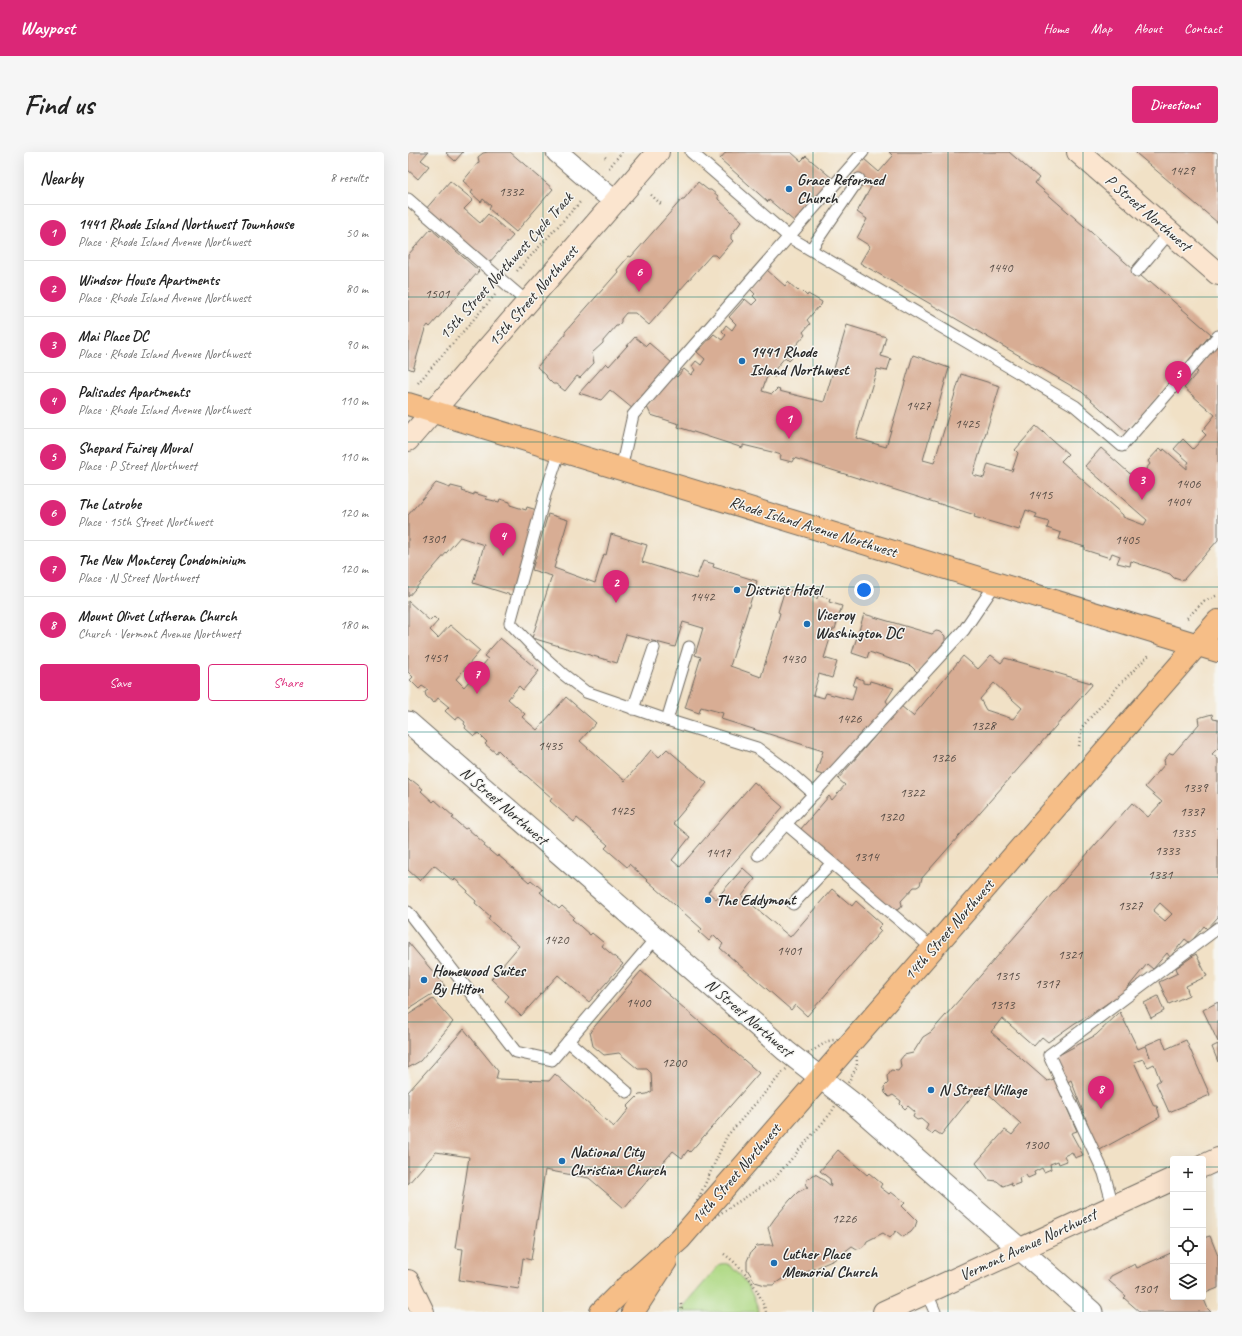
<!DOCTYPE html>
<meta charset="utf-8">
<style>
body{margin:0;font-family:Caveat,sans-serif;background:#f6f6f6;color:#222}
.controls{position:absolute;right:12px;bottom:12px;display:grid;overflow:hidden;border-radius:4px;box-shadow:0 4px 16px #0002}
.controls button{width:36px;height:36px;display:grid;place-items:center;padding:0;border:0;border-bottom:1px solid #e0e0e0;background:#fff;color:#222;font:20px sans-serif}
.you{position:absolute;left:456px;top:438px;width:14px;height:14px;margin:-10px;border:3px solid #fff;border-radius:50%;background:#1a73e8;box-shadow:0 0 0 6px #1a73e833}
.badge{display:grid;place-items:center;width:26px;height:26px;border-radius:50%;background:#db2777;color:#fff;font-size:13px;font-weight:700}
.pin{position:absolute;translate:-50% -33px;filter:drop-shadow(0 1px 2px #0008)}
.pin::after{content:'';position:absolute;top:21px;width:14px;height:12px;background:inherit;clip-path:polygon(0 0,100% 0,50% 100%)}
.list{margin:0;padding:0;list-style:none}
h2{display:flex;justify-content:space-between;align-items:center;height:52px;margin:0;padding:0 16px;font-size:17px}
h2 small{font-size:13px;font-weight:400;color:#767676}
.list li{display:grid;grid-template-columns:26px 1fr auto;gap:12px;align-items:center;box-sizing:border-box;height:56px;padding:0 16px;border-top:1px solid #e0e0e0}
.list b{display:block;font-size:15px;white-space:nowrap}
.list p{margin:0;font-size:13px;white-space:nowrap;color:#767676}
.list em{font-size:13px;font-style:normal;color:#767676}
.actions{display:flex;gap:8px;padding:12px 16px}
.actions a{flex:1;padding:9px 0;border:1px solid #db2777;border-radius:4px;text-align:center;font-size:14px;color:#db2777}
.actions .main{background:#db2777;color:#fff}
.icon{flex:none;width:22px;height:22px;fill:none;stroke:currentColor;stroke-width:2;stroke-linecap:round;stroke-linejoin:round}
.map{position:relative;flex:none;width:810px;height:1160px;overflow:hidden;border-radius:4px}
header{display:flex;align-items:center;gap:24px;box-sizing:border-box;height:56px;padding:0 20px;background:#db2777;color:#fff}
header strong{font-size:19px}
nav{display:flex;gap:22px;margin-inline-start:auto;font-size:14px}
.intro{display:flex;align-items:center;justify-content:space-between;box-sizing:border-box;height:96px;padding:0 24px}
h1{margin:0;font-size:28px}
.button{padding:10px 18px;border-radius:4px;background:#db2777;color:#fff;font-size:14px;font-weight:700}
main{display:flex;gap:24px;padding:0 24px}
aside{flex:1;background:#fff;border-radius:4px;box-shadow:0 4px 16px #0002}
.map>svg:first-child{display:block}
.green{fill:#afd984;stroke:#6d8258}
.building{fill:#d8ad94;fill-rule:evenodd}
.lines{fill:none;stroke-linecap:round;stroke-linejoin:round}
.lane-casing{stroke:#706b61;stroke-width:13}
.street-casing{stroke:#706b61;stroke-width:23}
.secondary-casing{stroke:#706b61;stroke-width:24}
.primary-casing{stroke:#706b61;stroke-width:24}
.path{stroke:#706b61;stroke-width:2.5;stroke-dasharray:1 3;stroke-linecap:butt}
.lane{stroke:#fff;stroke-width:11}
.street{stroke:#fff;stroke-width:21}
.secondary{stroke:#fbe5cf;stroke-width:22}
.primary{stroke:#f6be87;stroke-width:22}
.grid{fill:none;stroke:#0f766e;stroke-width:1;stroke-opacity:0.55}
.poi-dot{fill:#1f6fb2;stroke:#f6f6f2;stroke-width:1.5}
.labels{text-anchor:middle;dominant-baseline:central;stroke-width:3;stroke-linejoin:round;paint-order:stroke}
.number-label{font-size:14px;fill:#564c45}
.poi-label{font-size:16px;font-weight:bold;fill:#2b2b2b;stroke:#f6f6f2;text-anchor:start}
.street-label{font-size:16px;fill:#2b2b2b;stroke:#f6f6f2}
</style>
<header>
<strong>Waypost</strong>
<nav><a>Home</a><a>Map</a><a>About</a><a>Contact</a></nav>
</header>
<div class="intro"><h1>Find us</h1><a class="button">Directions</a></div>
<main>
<aside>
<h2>Nearby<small>8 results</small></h2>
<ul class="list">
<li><span class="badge">1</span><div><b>1441 Rhode Island Northwest Townhouse</b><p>Place · Rhode Island Avenue Northwest</p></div><em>50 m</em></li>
<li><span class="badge">2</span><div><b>Windsor House Apartments</b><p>Place · Rhode Island Avenue Northwest</p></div><em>80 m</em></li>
<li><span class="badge">3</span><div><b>Mai Place DC</b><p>Place · Rhode Island Avenue Northwest</p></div><em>90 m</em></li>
<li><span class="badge">4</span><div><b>Palisades Apartments</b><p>Place · Rhode Island Avenue Northwest</p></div><em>110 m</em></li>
<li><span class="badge">5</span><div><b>Shepard Fairey Mural</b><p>Place · P Street Northwest</p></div><em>110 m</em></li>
<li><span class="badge">6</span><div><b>The Latrobe</b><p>Place · 15th Street Northwest</p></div><em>120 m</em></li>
<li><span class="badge">7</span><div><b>The New Monterey Condominium</b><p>Place · N Street Northwest</p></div><em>120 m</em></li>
<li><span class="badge">8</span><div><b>Mount Olivet Lutheran Church</b><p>Church · Vermont Avenue Northwest</p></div><em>180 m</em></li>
</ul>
<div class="actions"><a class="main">Save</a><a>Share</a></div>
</aside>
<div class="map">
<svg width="810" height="1160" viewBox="0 0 810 1160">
<rect width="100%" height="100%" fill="#f6f6f2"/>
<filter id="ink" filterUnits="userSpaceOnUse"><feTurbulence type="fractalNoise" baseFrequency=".025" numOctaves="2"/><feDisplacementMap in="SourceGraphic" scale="8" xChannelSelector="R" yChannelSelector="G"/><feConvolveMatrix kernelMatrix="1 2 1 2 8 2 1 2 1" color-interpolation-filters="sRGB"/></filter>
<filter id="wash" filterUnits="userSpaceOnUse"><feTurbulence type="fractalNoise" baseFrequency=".012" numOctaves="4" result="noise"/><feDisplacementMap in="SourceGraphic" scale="16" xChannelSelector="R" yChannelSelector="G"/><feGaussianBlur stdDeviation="0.9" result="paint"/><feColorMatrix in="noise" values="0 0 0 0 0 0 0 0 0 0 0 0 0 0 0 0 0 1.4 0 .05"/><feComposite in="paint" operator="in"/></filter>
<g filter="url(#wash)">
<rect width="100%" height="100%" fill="#f1e1c6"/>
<path class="green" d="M312,1112C315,1112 317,1111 319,1112C333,1117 348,1147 351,1160H271Z"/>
<g id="blocks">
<g class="building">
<polygon points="0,0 20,0 13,8 21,14 10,27 0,18"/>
<polygon points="39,0 55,0 47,9 38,1"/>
<polygon points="80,0 102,0 145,37 108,80 81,57 83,54 75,47 73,50 63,41 65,38 55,29 71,10 70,5 75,1"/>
<polygon points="318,0 383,0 393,9 398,4 425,27 387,70 361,48 360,50 312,7"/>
<polygon points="481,0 601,0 631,26 627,31 741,131 742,129 803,182 719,280 674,240 452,111 462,94 449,86 459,67 449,60 463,35 442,22 456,7 471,20 485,4"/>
<polygon points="727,0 810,0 810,71 729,2"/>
<polygon points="42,29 65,48 56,57 72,71 80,62 105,84 80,112 17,58"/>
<polygon points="290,30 300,38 303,38 310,44 310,47 334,69 323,83 323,87 325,89 310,106 307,103 303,103 241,173 227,161 218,161 213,167 213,170 210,174 208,174 195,189 195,191 184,201 186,211 172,226 169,224 157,239 148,232 145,232 139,226 138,223 129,215 157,183 157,180 210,120 209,118 221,104 223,105 274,47 276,47"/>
<polygon points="23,77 71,119 22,175 20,173 17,177 5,218 0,216 0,103"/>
<polygon points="359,118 377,134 380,130 390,139 392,137 399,144 400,142 414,150 413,153 410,156 410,155 399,168 402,172 395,180 397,183 379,203 384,206 381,209 377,205 365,220 369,223 366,225 362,222 358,227 354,239 364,242 369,237 372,238 371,239 416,250 439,173 478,185 473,204 483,207 479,219 469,217 448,286 478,295 505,203 541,216 515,308 526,311 553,222 592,234 565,323 576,326 580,312 604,319 610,301 607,298 628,274 660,302 653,309 715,363 715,365 736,373 739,368 677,314 693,296 729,328 742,312 740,309 752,296 755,299 756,297 779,317 779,313 781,310 766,297 775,287 785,297 798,283 794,279 807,263 776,236 790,220 787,218 810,191 810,388 776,427 772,428 766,426 762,422 723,409 722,414 709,411 712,404 704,401 702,406 677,398 677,395 651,387 653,381 639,376 641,370 627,366 629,362 618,358 611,378 566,365 567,363 386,306 384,310 372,307 373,303 364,300 335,293 335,296 270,275 271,272 243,263 239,255 265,222 269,225 276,217 283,223 287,218 284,214 288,209 293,213 297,207 289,200 306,182 314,188 318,183 314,179 318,173 324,178 328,172 321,165 337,147 344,153 349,148 345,144 347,142 342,137"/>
<polygon points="227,185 238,194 241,191 264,211 225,257 202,238 193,248 171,241 198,211 201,214"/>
<polygon points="28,331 42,336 43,334 55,337 54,339 66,343 66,341 79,345 78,347 91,350 92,347 102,350 102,353 118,358 119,355 132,359 106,444 65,431 76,393 52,385 0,445 0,363"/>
<polygon points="140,362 160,368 146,416 187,431 196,402 198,403 203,382 239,393 234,410 288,427 295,409 306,412 305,415 349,429 322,514 353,525 372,461 370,460 377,437 390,441 391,437 403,441 402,444 409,447 410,443 422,447 421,450 434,454 427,477 425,477 416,506 429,510 424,526 411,522 405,543 416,546 418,541 444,548 448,534 445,534 448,525 455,528 455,531 461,532 462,529 486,536 478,549 481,553 419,624 408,621 415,599 313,567 315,561 293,555 291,561 277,556 293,505 287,503 295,476 275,470 267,495 218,482 209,511 124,486 144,424 124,418"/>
<polygon points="0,449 22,469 26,465 30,469 22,478 30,486 42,473 72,499 48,527 56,535 80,507 76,504 92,486 131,519 115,538 111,534 100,547 117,562 114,565 129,578 158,545 188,571 172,589 217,629 243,598 251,605 259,597 299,631 265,671 282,685 264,708 272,715 346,630 375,655 300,740 308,747 335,716 347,727 334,744 382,785 424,737 444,754 448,749 474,772 470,776 473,779 399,864 387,853 383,858 312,796 315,792 306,783 301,789 291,780 294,777 221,712 219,715 197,696 200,693 169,666 166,670 142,649 144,646 97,605 90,598 88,601 77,592 79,590 70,581 66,584 57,576 58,574 56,572 57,570 51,565 47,568 37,559 41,555 30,546 26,551 18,544 17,540 20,538 14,534 11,537 2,528 5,525 0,520"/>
<polygon points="456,462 524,482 528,479 533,480 537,484 537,489 510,521 503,514 461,500 459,506 444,501"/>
<path d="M583,503L593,511L597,506L683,531L684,533L514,726L512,733L509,735H506L493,749L494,753L492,756L489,758H485L392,678L421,644L424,648L437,633L430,627L493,554L505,564L555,504L570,517ZM586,531L614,556L605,567L578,558L572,547Z"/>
<path d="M804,562L805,567L810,568V596L804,602L810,607V765L799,777L796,774L782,791L777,787L762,805L759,801L745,817L739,812L717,839L688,859L667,871L640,890L634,885L626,894L594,866L583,880L639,929L646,927L669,979L663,981L675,1003L667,1006L664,1000L656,1004L659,1009L651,1012L650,1009L642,1012L643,1017L636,1020L634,1016L626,1020L627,1023L620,1026L618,1023L611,1026L612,1031L604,1034L603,1031L595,1034L589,1029L581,1028L568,1011L597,978L604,983L613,972L572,934L533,983L527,979L524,982L518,977L520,973L513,967L509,968L505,965L507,960L500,954L497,957L492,952L493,949L485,943L481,945L477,941L476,935L480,931L479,924L483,918L490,919L493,915L492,908L496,903L505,901L515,885L523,880L724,651L740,665L754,650L737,635L757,612L756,608L762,601L765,602L791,572L790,566ZM752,751L764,762L757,769L745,759Z"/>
<polygon points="0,627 3,630 5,629 15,637 13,639 25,650 27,648 46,665 44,666 57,677 59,676 77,692 76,694 89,705 90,703 121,730 123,728 135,738 132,740 151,757 154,754 166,765 164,767 182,783 184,781 196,791 194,794 215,812 181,850 150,823 113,864 97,849 101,844 83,827 111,794 80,767 82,764 67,751 68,749 59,741 60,739 47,727 45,729 26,713 12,729 0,718"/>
<polygon points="0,790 37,834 0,857"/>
<polygon points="788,802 799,824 778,834 781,843 761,852 751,830 770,821 768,816"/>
<polygon points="233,819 351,921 282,1000 280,998 274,1006 265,999 216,1056 181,1026 137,1018 123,1108 115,1106 111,1137 51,1128 55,1097 47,1096 61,1005 28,1000 0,1032 0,940 56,877 90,919 88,927 141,929 147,922 206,975 221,957 219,955 231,943 239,942 244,939 243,921 239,917 230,917 211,901 196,903 185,894 182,880"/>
<polygon points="750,844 756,859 743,866 736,851"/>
<polygon points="25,847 45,870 12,909 0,916 0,863"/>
<polygon points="810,850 810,890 795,858"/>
<polygon points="712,860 730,897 737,894 742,905 738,893 754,886 758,897 778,888 802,943 761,960 748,931 752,928 746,912 740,915 735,907 726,910 746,954 749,954 752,965 690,999 663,928 658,931 647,905 688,883"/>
<polygon points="810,892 810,910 804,895"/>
<polygon points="430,998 459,1023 461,1021 474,1032 472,1035 481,1042 483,1040 497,1051 494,1054 509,1069 507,1075 503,1080 495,1085 488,1079 482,1086 475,1081 459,1089 457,1093 453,1096 449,1097 444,1094 426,1108 394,1122 384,1118 382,1116 377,1125 365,1133 357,1133 347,1130 339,1117 339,1109 343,1100 349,1094 358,1093 365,1093 360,1076 367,1066 382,1048 390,1040 400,1035 398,1034 399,1027 407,1022 412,1025 423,1034 422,1027 412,1019"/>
<polygon points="802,1084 810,1104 810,1136 795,1142 795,1086"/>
<polygon points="765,1100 765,1145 795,1145 800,1157 803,1160 732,1160 716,1146 718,1144 701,1129 703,1124 727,1112 729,1116"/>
</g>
</g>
</g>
<g filter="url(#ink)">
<use href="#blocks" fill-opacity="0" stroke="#706b61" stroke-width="1"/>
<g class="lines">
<g class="lane-casing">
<g id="lane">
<polyline points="283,0 381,85 667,254 714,294 810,184"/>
<polyline points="0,47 119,150"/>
<polyline points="403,97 451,27"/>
<polyline points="729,119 762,80"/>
<polyline points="152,298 137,343 102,471 124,494 155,522 178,540 259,568 349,596 379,618 406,642"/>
<polyline points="213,317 225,263 455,0"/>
<polyline points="225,557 246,496"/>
<polyline points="259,568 281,495"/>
<polyline points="350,703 378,672"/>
<polyline points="385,752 424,711"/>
<polyline points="0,760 108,900 144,908 248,786"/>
<polyline points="525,797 378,672 556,478 588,431"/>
<polyline points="160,889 219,940"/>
<polyline points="705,1054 696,1021 641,903 810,776"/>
<polyline points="519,1141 527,1160"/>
</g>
</g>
<g class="street-casing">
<g id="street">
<polyline points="149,0 207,50"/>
<polyline points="0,570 378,899 446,952 684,1160"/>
</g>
</g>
<g class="secondary-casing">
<g id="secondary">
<polyline points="670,0 810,122"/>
<polyline points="0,288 250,0"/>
<polyline points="795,1014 810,1007"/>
<polyline points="0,1129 15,1160"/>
<polyline points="476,1160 765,1027"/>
</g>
</g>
<g class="primary-casing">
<g id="primary">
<polyline points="0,252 810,499"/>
<polyline points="193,1160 216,1137 272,1087 810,469"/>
<polyline points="225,1160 258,1109"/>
</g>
</g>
<g class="path">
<polyline points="197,5 199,7"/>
<polyline points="201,16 214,0"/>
<polyline points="243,43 253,52"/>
<polyline points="109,119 173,49"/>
<polyline points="10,231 87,143"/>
<polyline points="779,466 796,449 810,443"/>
<polyline points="671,594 674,575 713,531 742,502"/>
<polygon points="448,884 449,914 434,942 423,961 366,1027 272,1087 319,984 376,919 390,908 420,889"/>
<path d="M316,1102C338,1118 349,1134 358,1160"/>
<polyline points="273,1152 274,1160"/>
</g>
<use href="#lane" class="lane"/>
<use href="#street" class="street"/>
<use href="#secondary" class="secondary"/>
<use href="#primary" class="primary"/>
</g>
</g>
<path class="grid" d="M135,0V1160M270,0V1160M405,0V1160M540,0V1160M675,0V1160M0,145H810M0,290H810M0,435H810M0,580H810M0,725H810M0,870H810M0,1015H765M795,1015H810"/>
<g class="poi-dot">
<circle cx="381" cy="37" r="4"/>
<circle cx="334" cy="209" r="4"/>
<circle cx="329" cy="438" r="4"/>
<circle cx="399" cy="472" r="4"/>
<circle cx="300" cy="748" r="4"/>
<circle cx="16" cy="828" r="4"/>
<circle cx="523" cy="938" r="4"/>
<circle cx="154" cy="1009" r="4"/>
<circle cx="366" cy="1111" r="4"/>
</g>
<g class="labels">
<g class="number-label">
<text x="774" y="18">1429</text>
<text x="103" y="39">1332</text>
<text x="592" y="115">1440</text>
<text x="29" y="141">1501</text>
<text x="510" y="253">1427</text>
<text x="559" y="271">1425</text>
<text x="780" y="331">1406</text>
<text x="632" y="342">1415</text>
<text x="770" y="349">1404</text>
<text x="25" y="386">1301</text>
<text x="719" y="387">1405</text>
<text x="294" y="444">1442</text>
<text x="27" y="505">1451</text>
<text x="385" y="506">1430</text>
<text x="441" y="566">1426</text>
<text x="575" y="573">1328</text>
<text x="142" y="593">1435</text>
<text x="535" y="605">1326</text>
<text x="787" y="635">1339</text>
<text x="504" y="640">1322</text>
<text x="214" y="658">1425</text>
<text x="784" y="659">1337</text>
<text x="483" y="664">1320</text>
<text x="775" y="680">1335</text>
<text x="759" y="698">1333</text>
<text x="310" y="700">1417</text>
<text x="458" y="704">1314</text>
<text x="752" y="722">1331</text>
<text x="722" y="753">1327</text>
<text x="148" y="787">1420</text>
<text x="381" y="798">1401</text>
<text x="662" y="802">1321</text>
<text x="599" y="823">1315</text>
<text x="639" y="831">1317</text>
<text x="230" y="850">1400</text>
<text x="594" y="852">1313</text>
<text x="266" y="910">1200</text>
<text x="628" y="992">1300</text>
<text x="436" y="1066">1226</text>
<text x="737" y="1136">1301</text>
</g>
<g class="poi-label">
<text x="389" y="28">Grace Reformed<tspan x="389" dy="18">Church</tspan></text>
<text x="342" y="200">1441 Rhode<tspan x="342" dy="18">Island Northwest</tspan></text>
<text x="337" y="438">District Hotel</text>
<text x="407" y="463">Viceroy<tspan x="407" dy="18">Washington DC</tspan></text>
<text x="308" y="748">The Eddymont</text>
<text x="24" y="819">Homewood Suites<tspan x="24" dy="18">By Hilton</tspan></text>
<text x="531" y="938">N Street Village</text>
<text x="162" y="1000">National City<tspan x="162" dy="18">Christian Church</tspan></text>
<text x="374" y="1102">Luther Place<tspan x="374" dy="18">Memorial Church</tspan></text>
</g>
<g class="street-label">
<text transform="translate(740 61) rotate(41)">P Street Northwest</text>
<text transform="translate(98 114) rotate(-48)">15th Street Northwest Cycle Track</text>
<text transform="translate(125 144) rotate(-49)">15th Street Northwest</text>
<text transform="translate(405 375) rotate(17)">Rhode Island Avenue Northwest</text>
<text transform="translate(96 654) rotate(41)">N Street Northwest</text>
<text transform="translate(541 778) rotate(-49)">14th Street Northwest</text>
<text transform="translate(341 866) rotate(41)">N Street Northwest</text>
<text transform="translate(328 1022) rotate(-49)">14th Street Northwest</text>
<text transform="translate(620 1093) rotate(-25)">Vermont Avenue Northwest</text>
</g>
</g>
</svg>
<div class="controls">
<button>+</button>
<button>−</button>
<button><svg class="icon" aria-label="locate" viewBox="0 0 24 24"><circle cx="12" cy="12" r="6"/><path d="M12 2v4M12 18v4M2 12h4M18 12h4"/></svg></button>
<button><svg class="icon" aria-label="layers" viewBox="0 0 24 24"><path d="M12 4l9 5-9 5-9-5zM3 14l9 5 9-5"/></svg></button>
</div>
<div class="you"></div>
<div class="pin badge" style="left:381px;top:287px">1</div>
<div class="pin badge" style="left:208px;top:451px">2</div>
<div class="pin badge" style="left:734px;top:348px">3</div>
<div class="pin badge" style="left:95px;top:404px">4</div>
<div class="pin badge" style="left:770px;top:242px">5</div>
<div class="pin badge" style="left:231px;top:140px">6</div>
<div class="pin badge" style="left:69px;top:542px">7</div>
<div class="pin badge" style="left:693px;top:957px">8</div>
</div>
</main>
